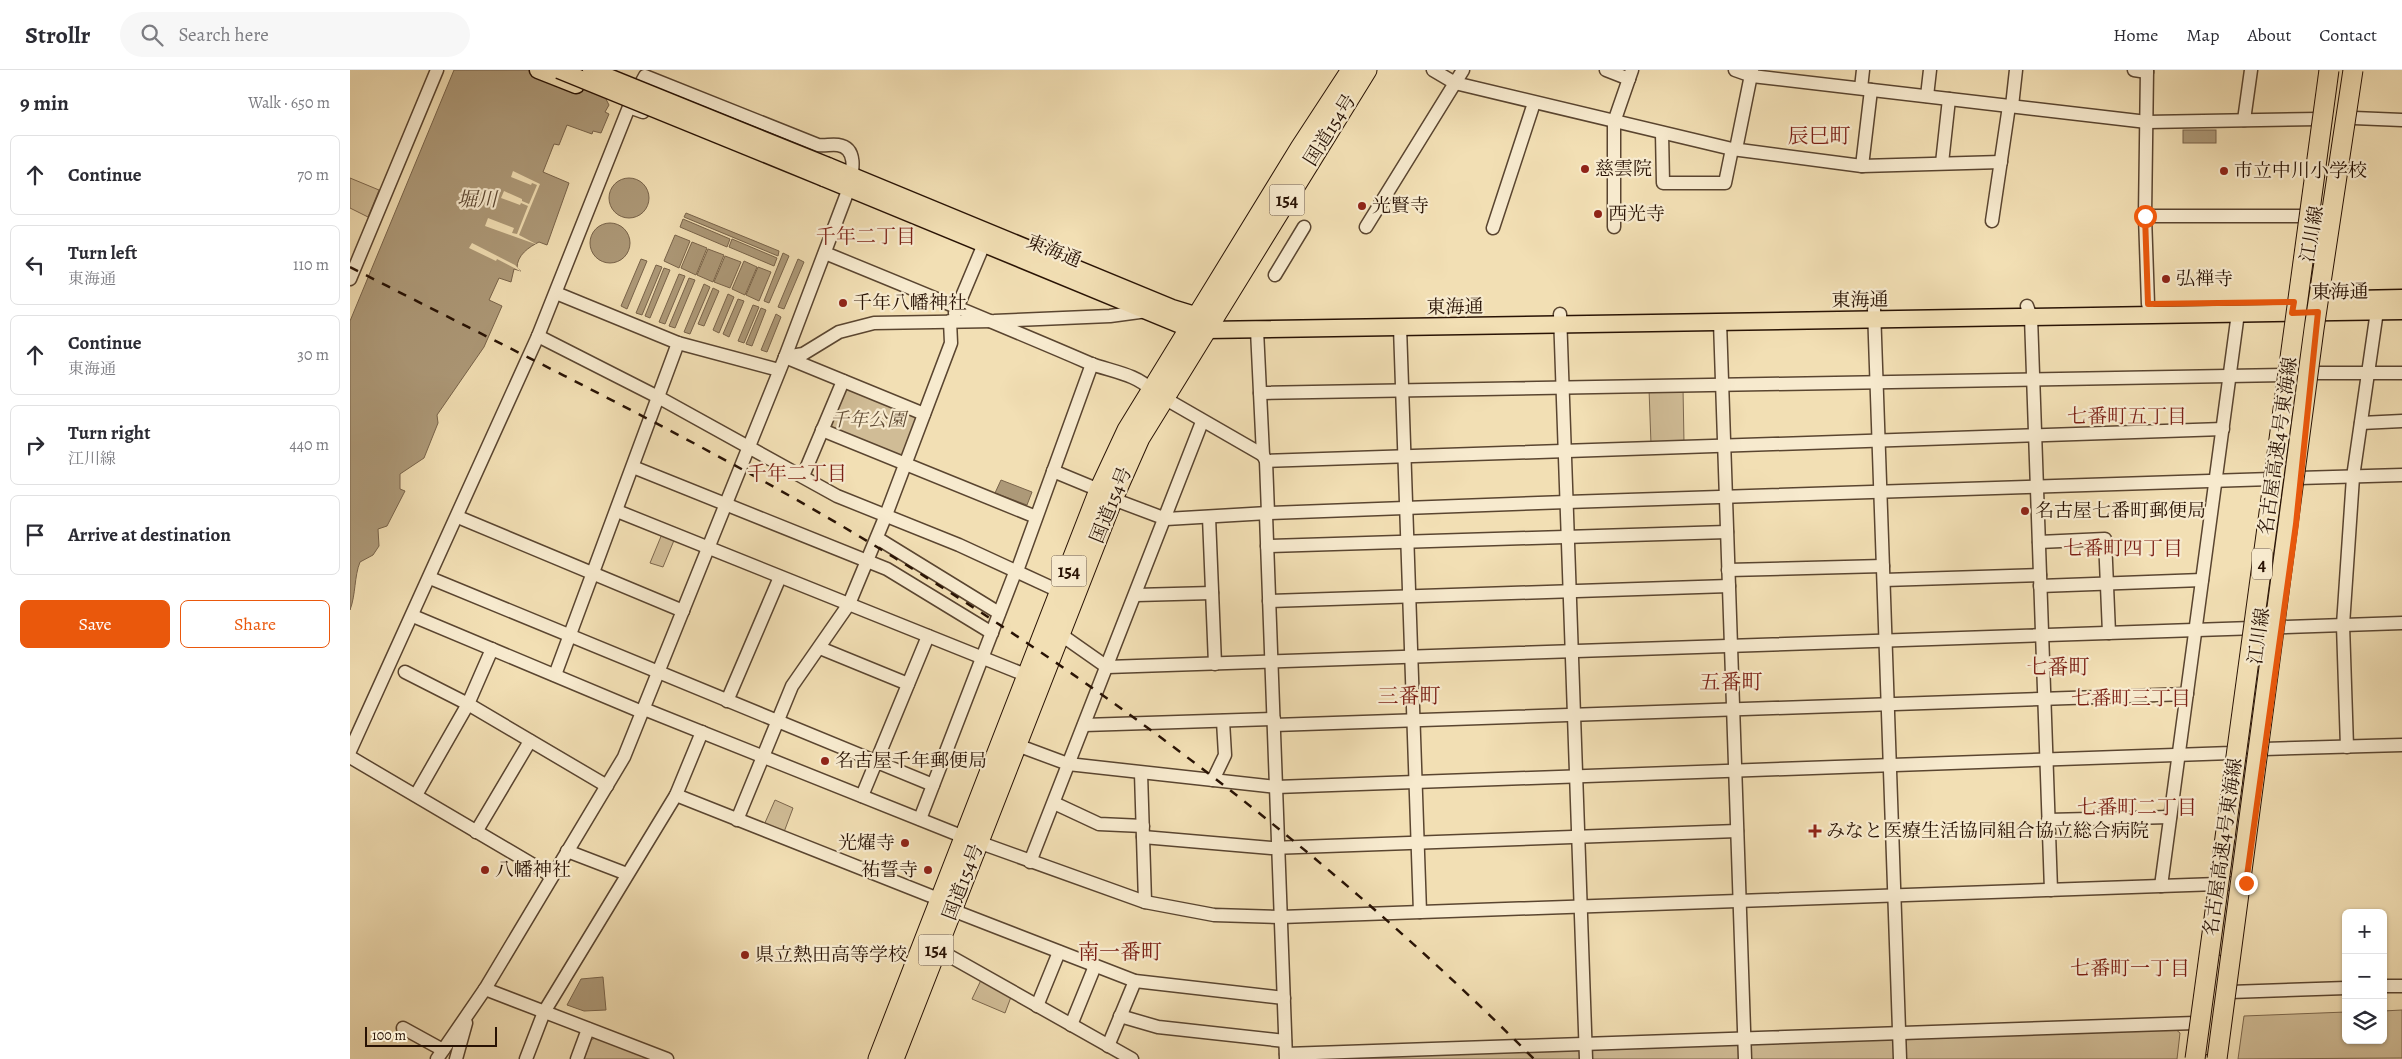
<!DOCTYPE html>
<meta charset="utf-8">
<style>
body{margin:0;font-family:Alegreya,"Noto Serif JP",serif;background:#f7f7f7;color:#2b2b33}
.controls{position:absolute;right:15px;bottom:15px;display:grid;overflow:hidden;border-radius:8px;box-shadow:0 1px 4px #0004}
.controls button{width:45px;height:45px;display:grid;place-items:center;padding:0;border:0;border-bottom:1px solid #e1e1e2;background:#fff;color:#2b2b33;font:25px sans-serif}
.scale{position:absolute;left:15px;bottom:12px;width:132px;box-sizing:border-box;padding-left:5px;border:2px solid #281204;border-top:0;font-size:14px;line-height:18px;white-space:nowrap;color:#281204;-webkit-text-stroke:4px #f7eace;paint-order:stroke}
.stop{position:absolute;width:15px;height:15px;margin:-11px;border:4px solid #ea580c;border-radius:50%;background:#fff}
.stop.end{background:#ea580c;border-color:#fff;box-shadow:0 1px 5px #0008}
.list{margin:0;padding:0;list-style:none}
h2{display:flex;justify-content:space-between;align-items:center;height:65px;margin:0;padding:0 20px;font-size:21px}
h2 small{font-size:16px;font-weight:400;color:#7c7c81}
.list li{display:grid;grid-template-columns:32px 1fr auto;gap:15px;align-items:center;box-sizing:border-box;height:80px;margin:0 10px 10px;padding:0 10px;border:1px solid #e1e1e2;border-radius:8px}
.list b{display:block;font-size:19px;white-space:nowrap}
.list p{margin:0;font-size:16px;white-space:nowrap;color:#7c7c81}
.list em{font-size:16px;font-style:normal;color:#7c7c81}
.actions{display:flex;gap:10px;padding:15px 20px}
.actions a{flex:1;padding:11px 0;border:1px solid #ea580c;border-radius:8px;text-align:center;font-size:18px;color:#ea580c}
.actions .main{background:#ea580c;color:#fff}
.icon{flex:none;width:28px;height:28px;fill:none;stroke:currentColor;stroke-width:2;stroke-linecap:round;stroke-linejoin:round}
.map{position:relative;flex:none;width:2052px;height:989px;overflow:hidden}
header{display:flex;align-items:center;gap:30px;box-sizing:border-box;height:70px;padding:0 25px;background:#fff;border-bottom:1px solid #e1e1e2}
header strong{font-size:24px}
nav{display:flex;gap:28px;margin-inline-start:auto;font-size:18px}
.search{width:350px;height:45px;background:#f7f7f7;display:flex;align-items:center;gap:12px;box-sizing:border-box;padding:0 18px;border-radius:28px;color:#7c7c81;font-size:19px}
main{display:flex}
aside{flex:1;background:#fff}
.map>svg:first-child{display:block}
.green{fill:#d0bc96;stroke:#7c674d}
.water{fill:#ad9978;stroke:#78634a}
.pier{fill:#f2dfb4}
.lines{fill:none;stroke-linecap:round;stroke-linejoin:round}
.minor-casing{stroke:#5a4530;stroke-width:15}
.major-casing{stroke:#281204;stroke-width:19}
.highway-casing{stroke:#281204;stroke-width:21}
.minor{stroke:#f7eace;stroke-width:12}
.major{stroke:#f2dfb4;stroke-width:16}
.highway{stroke:#f2dfb4;stroke-width:19}
.rail{stroke:#281204;stroke-width:2.5;stroke-dasharray:9 9;stroke-linecap:butt}
.major-bridge-casing{stroke:#281204;stroke-width:19;stroke-linecap:butt}
.highway-bridge-casing{stroke:#281204;stroke-width:21;stroke-linecap:butt}
.major-bridge{stroke:#f2dfb4;stroke-width:16}
.highway-bridge{stroke:#f2dfb4;stroke-width:19}
.route{stroke:#ea580c;stroke-width:6}
.poi-dot{fill:#8f2418;stroke:#f7eace;stroke-width:2}
.labels{text-anchor:middle;dominant-baseline:central;stroke-width:4.5;stroke-linejoin:round;paint-order:stroke}
.shield{fill:#f7eace;stroke:#665341;stroke-width:1}
.shield-label{font-size:18px;font-weight:bold;fill:#281204}
.street-label{font-size:19px;fill:#281204;stroke:#f7eace}
.poi-label{font-size:19px;fill:#281204;stroke:#f7eace;text-anchor:start}
.park-label{font-size:19px;font-style:italic;fill:#634e37;stroke:#f7eace}
.water-label{font-size:20px;font-style:italic;fill:#5d4832;stroke:#f7eace}
.neighbourhood-label{font-size:20px;fill:#7a1f14;stroke:#f7eace}
.quarter-label{font-size:21px;fill:#7a1f14;stroke:#f7eace}
</style>
<header>
<strong>Strollr</strong>
<div class="search"><svg class="icon" aria-label="search" viewBox="0 0 24 24"><circle cx="10" cy="10" r="6"/><path d="M15 15l6 6"/></svg>Search here</div>
<nav><a>Home</a><a>Map</a><a>About</a><a>Contact</a></nav>
</header>
<main>
<aside>
<h2>9 min<small>Walk · 650 m</small></h2>
<ul class="list">
<li><svg class="icon" aria-label="ahead" viewBox="0 0 24 24"><path d="M12 20V5M6 11l6-6 6 6"/></svg><div><b>Continue</b></div><em>70 m</em></li>
<li><svg class="icon" aria-label="left" viewBox="0 0 24 24"><path d="M17 20v-9H6M10 6l-5 5 5 5"/></svg><div><b>Turn left</b><p>東海通</p></div><em>110 m</em></li>
<li><svg class="icon" aria-label="ahead" viewBox="0 0 24 24"><path d="M12 20V5M6 11l6-6 6 6"/></svg><div><b>Continue</b><p>東海通</p></div><em>30 m</em></li>
<li><svg class="icon" aria-label="right" viewBox="0 0 24 24"><path d="M7 20v-9h11M14 6l5 5-5 5"/></svg><div><b>Turn right</b><p>江川線</p></div><em>440 m</em></li>
<li><svg class="icon" aria-label="arrive" viewBox="0 0 24 24"><path d="M6 21V4h12l-3 4 3 4H6"/></svg><div><b>Arrive at destination</b></div></li>
</ul>
<div class="actions"><a class="main">Save</a><a>Share</a></div>
</aside>
<div class="map">
<svg width="2052" height="989" viewBox="0 0 2052 989">
<rect width="100%" height="100%" fill="#f2dfb4"/>
<filter id="stains"><feTurbulence type="fractalNoise" baseFrequency=".004" numOctaves="4"/><feColorMatrix values="0 0 0 0 .2 0 0 0 0 .09 0 0 0 0 .02 0 0 0 .5 -.17"/></filter>
<radialGradient id="worn" r=".72"><stop offset=".6" stop-color="#630" stop-opacity="0"/><stop offset="1" stop-color="#630" stop-opacity=".3"/></radialGradient>
<g class="green">
<polygon points="0,108 29,120 18,147 0,138"/>
<polygon points="498,317 568,348 553,387 479,356 494,318"/>
<polygon points="1333,318 1334,373 1301,374 1299,319"/>
<polygon points="312,464 325,468 313,497 300,493"/>
<polygon points="425,730 443,738 434,762 414,755"/>
<polygon points="632,908 661,927 655,943 622,929"/>
<polygon points="2052,940 2052,988 1888,989 1894,946 1996,942 1996,970 2033,970 2033,941"/>
<polygon points="1824,958 1830,963 1827,989 942,989"/>
<polygon points="245,968 299,989 234,989 241,970"/>
</g>
<g class="water">
<path d="M104,0H261L252,21L259,35L255,42L259,44L251,63L243,61L242,64L217,55L209,75L204,74L193,102L219,113L197,175L189,172C179,177 167,185 167,198L171,201L164,199L161,212L149,208L139,230L152,236L134,277L87,345L88,353L74,388L50,404V419L55,421L37,456L28,459L29,476L23,485L10,492C4,507 6,524 0,540V251Z"/>
<rect x="1833" y="60" width="33" height="13"/>
<circle cx="279" cy="128" r="20"/>
<polygon points="336,143 429,181 428,186 334,147"/>
<polygon points="333,149 380,169 377,177 330,157"/>
<circle cx="260" cy="173" r="20"/>
<polygon points="325,165 340,171 329,198 314,191"/>
<polygon points="382,169 427,188 424,196 379,177"/>
<polygon points="342,172 357,178 346,205 331,198"/>
<polygon points="358,179 374,185 363,212 347,205"/>
<polygon points="433,183 439,186 419,233 414,231"/>
<polygon points="375,186 391,192 380,218 364,212"/>
<polygon points="291,189 297,191 277,239 271,236"/>
<polygon points="448,189 454,192 434,239 428,237"/>
<polygon points="394,191 407,197 395,225 382,219"/>
<polygon points="306,195 312,197 292,245 286,243"/>
<polygon points="408,197 421,202 409,231 396,225"/>
<polygon points="314,198 320,200 300,248 295,246"/>
<polygon points="329,204 335,206 315,254 309,252"/>
<polygon points="339,208 345,210 325,258 319,256"/>
<polygon points="354,214 360,217 340,264 334,262"/>
<polygon points="363,218 369,221 354,256 348,254"/>
<polygon points="378,224 384,227 369,263 363,260"/>
<polygon points="388,229 394,231 379,267 373,264"/>
<polygon points="403,235 409,237 394,273 388,271"/>
<polygon points="411,238 416,240 402,276 396,274"/>
<polygon points="426,244 431,247 417,282 411,280"/>
<polygon points="651,410 682,422 677,435 645,423"/>
<polygon points="253,907 256,940 234,941 217,935 231,909"/>
</g>
<g class="pier">
<polygon points="163,101 190,114 169,165 188,175 135,156 138,148 164,158 162,163 167,164 178,136 171,133 170,135 151,128 154,121 172,129 172,131 179,134 187,115 182,113 181,115 161,107"/>
<polygon points="122,173 165,195 172,202 147,189 146,191 119,178"/>
</g>
<g class="lines">
<g class="minor-casing">
<g id="minor">
<polyline points="1083,0 1105,13 1382,79 1512,96 1651,92"/>
<polyline points="1256,0 1279,9"/>
<polyline points="1385,0 1402,6 1797,52 1969,49"/>
<polyline points="1784,0 1797,2"/>
<polyline points="1797,0 1795,146 1798,234"/>
<polyline points="1511,18 1513,0"/>
<polyline points="1577,26 1580,0"/>
<polyline points="1662,36 1666,0"/>
<polyline points="2004,48 2052,50"/>
<polyline points="1894,50 1901,0"/>
<polyline points="1312,63 1313,113 1375,113 1382,79"/>
<polyline points="1386,79 1402,0"/>
<polyline points="1592,93 1599,29"/>
<polyline points="1512,96 1521,20"/>
<polyline points="1795,146 1959,146"/>
<polyline points="1642,151 1659,36"/>
<polyline points="1016,157 1113,0"/>
<polyline points="1264,157 1264,52 1282,0"/>
<polyline points="1143,158 1184,33"/>
<path d="M475,183C563,219 651,255 739,293C759,301 787,304 801,320"/>
<polyline points="925,205 954,157"/>
<polyline points="0,209 87,0"/>
<polyline points="206,223 328,273 429,300"/>
<polyline points="1677,236 1681,247 1701,820"/>
<polyline points="1524,239 1550,989"/>
<polyline points="605,243 634,174"/>
<polyline points="1210,244 1236,989"/>
<polyline points="1370,252 1395,989"/>
<polyline points="1050,257 1070,842"/>
<polyline points="907,260 913,385 916,391 918,443"/>
<polyline points="188,266 308,327 487,426 609,475 711,522"/>
<polyline points="435,287 453,284 489,262 524,253 644,251 760,246 797,241"/>
<polyline points="435,287 574,344"/>
<polyline points="1961,303 2052,303"/>
<polyline points="910,323 1934,305"/>
<polyline points="814,328 913,385"/>
<polyline points="2011,353 2052,351"/>
<polyline points="472,360 686,447"/>
<polyline points="916,391 1873,359"/>
<polyline points="283,397 537,499 642,563"/>
<polyline points="703,401 749,420"/>
<polyline points="453,406 493,311"/>
<polyline points="1949,408 2052,405"/>
<polyline points="763,429 816,449 918,443 1217,432 1921,409"/>
<polyline points="267,441 678,606"/>
<polyline points="916,445 936,989"/>
<polyline points="108,447 333,541"/>
<polyline points="859,447 865,594"/>
<polyline points="527,468 649,543"/>
<polyline points="1689,472 1755,469 1759,563"/>
<polyline points="917,476 1377,462"/>
<polyline points="1378,500 1533,496"/>
<polyline points="667,501 742,294"/>
<polyline points="80,508 583,715"/>
<polyline points="1534,510 1690,505"/>
<polyline points="1690,516 1852,510"/>
<polyline points="786,525 862,523"/>
<polyline points="919,531 1379,516"/>
<polyline points="63,546 292,642"/>
<polyline points="710,564 757,597 2052,553"/>
<polyline points="470,578 558,614"/>
<polyline points="55,602 118,634 257,716"/>
<polyline points="205,605 328,273"/>
<polyline points="377,631 430,507"/>
<polyline points="294,639 614,767 795,832 864,845 931,847 1896,813"/>
<polyline points="734,655 924,649"/>
<polyline points="924,655 1837,624"/>
<polyline points="667,675 718,694 926,717 1881,683 1914,679 2052,675"/>
<polyline points="1997,677 1993,555 2003,407 2027,241"/>
<polyline points="0,681 188,266 279,37 293,42"/>
<polyline points="0,687 202,806"/>
<polyline points="791,703 795,832"/>
<polyline points="863,710 875,685 873,651"/>
<polyline points="66,725 118,634 142,579"/>
<polyline points="326,725 591,830"/>
<polyline points="512,726 578,566"/>
<polyline points="704,733 749,754 793,756"/>
<polyline points="570,749 666,500"/>
<polyline points="387,750 442,616 499,534 536,445 601,273 600,251"/>
<polyline points="1698,750 1820,747"/>
<polyline points="126,762 180,671"/>
<polyline points="793,767 921,778 1387,761"/>
<polyline points="217,781 277,804"/>
<polyline points="680,792 852,352"/>
<polyline points="1811,816 1888,243"/>
<polyline points="602,840 785,911 934,928"/>
<polyline points="587,879 782,989"/>
<polyline points="2033,916 2052,916"/>
<polyline points="135,919 317,989"/>
<polyline points="1880,922 1996,918"/>
<polyline points="687,936 709,882"/>
<polyline points="770,946 808,957 935,971"/>
<polyline points="721,955 745,896"/>
<polyline points="53,958 93,980"/>
<polyline points="758,976 785,911"/>
<polyline points="936,984 1845,953"/>
<path d="M87,989L135,919L274,687L435,287L499,118C502,104 509,78 488,75C481,74 475,76 468,75L295,6L284,26"/>
<polyline points="106,989 116,953"/>
<polyline points="176,989 194,942 326,725 352,662"/>
<polyline points="227,989 238,959"/>
</g>
</g>
<g class="major-casing">
<g id="major">
<polyline points="188,0 226,15"/>
<polyline points="478,96 822,238 858,249"/>
<polyline points="474,108 838,258 856,260 2052,241"/>
<polyline points="1957,230 2052,228"/>
</g>
</g>
<g class="highway-casing">
<g id="highway">
<polyline points="1861,976 1868,895"/>
<polyline points="528,989 749,420 777,360 950,78 1001,0"/>
<polyline points="544,989 763,429 790,368 1017,0"/>
</g>
</g>
<use href="#minor" class="minor"/>
<use href="#major" class="major"/>
<use href="#highway" class="highway"/>
<path class="rail" d="M0,197C183,291 370,380 545,488C776,630 993,797 1184,989"/>
<g class="major-bridge-casing">
<g id="major-bridge">
<polyline points="209,0 474,108"/>
<polyline points="241,0 478,96"/>
</g>
</g>
<g class="highway-bridge-casing">
<g id="highway-bridge">
<polyline points="1845,989 1979,0"/>
<polyline points="1867,989 1964,259 2003,0"/>
</g>
</g>
<use href="#major-bridge" class="major-bridge"/>
<use href="#highway-bridge" class="highway-bridge"/>
</g>
<g class="lines">
<polyline class="route" points="1795,146 1798,234 1944,232 1942,243 1968,242 1946,454 1896,813"/>
</g>
<g class="poi-dot">
<circle cx="1235" cy="99" r="5"/>
<circle cx="1874" cy="101" r="5"/>
<circle cx="1012" cy="136" r="5"/>
<circle cx="1248" cy="144" r="5"/>
<circle cx="1816" cy="209" r="5"/>
<circle cx="493" cy="233" r="5"/>
<circle cx="1675" cy="441" r="5"/>
<circle cx="475" cy="691" r="5"/>
<path d="M1462.5 753.5h5v5h5v5h-5v5h-5v-5h-5v-5h5z"/>
<circle cx="555" cy="773" r="5"/>
<circle cx="135" cy="800" r="5"/>
<circle cx="578" cy="800" r="5"/>
<circle cx="395" cy="885" r="5"/>
</g>
<g class="labels">
<g class="shield">
<rect x="919.5" y="114.5" width="35" height="31" rx="4"/>
<rect x="1902" y="478.5" width="20" height="31" rx="4"/>
<rect x="701.5" y="485.5" width="35" height="31" rx="4"/>
<rect x="568.5" y="864.5" width="35" height="31" rx="4"/>
</g>
<g class="shield-label">
<text x="937" y="130">154</text>
<text x="1912" y="494">4</text>
<text x="719" y="501">154</text>
<text x="586" y="880">154</text>
</g>
<g class="street-label">
<text transform="translate(980 60) rotate(-58)">国道154号</text>
<text transform="translate(1962 164) rotate(-80)">江川線</text>
<text transform="translate(704 181) rotate(22)">東海通</text>
<text transform="translate(1990 222) rotate(-1)">東海通</text>
<text transform="translate(1510 230) rotate(-1)">東海通</text>
<text transform="translate(1105 237) rotate(-1)">東海通</text>
<text transform="translate(1928 376) rotate(-82)">名古屋高速4号東海線</text>
<text transform="translate(761 435) rotate(-68)">国道154号</text>
<text transform="translate(1909 566) rotate(-82)">江川線</text>
<text transform="translate(1873 777) rotate(-82)">名古屋高速4号東海線</text>
<text transform="translate(613 812) rotate(-69)">国道154号</text>
</g>
<g class="poi-label">
<text x="1245" y="99">慈雲院</text>
<text x="1884" y="101">市立中川小学校</text>
<text x="1022" y="136">光賢寺</text>
<text x="1258" y="144">西光寺</text>
<text x="1826" y="209">弘禅寺</text>
<text x="503" y="233">千年八幡神社</text>
<text x="1685" y="441">名古屋七番町郵便局</text>
<text x="485" y="691">名古屋千年郵便局</text>
<text x="1476" y="761">みなと医療生活協同組合協立総合病院</text>
<text x="545" y="773" text-anchor="end">光燿寺</text>
<text x="145" y="800">八幡神社</text>
<text x="568" y="800" text-anchor="end">祐誓寺</text>
<text x="405" y="885">県立熱田高等学校</text>
</g>
<g class="park-label">
<text x="518" y="350">千年公園</text>
</g>
<g class="water-label">
<text x="127" y="129">堀川</text>
</g>
<g class="neighbourhood-label">
<text x="516" y="166">千年二丁目</text>
<text x="1777" y="346">七番町五丁目</text>
<text x="447" y="403">千年二丁目</text>
<text x="1773" y="478">七番町四丁目</text>
<text x="1781" y="628">七番町三丁目</text>
<text x="1787" y="737">七番町二丁目</text>
<text x="1780" y="898">七番町一丁目</text>
</g>
<g class="quarter-label">
<text x="1469" y="66">辰巳町</text>
<text x="1708" y="597">七番町</text>
<text x="1381" y="612">五番町</text>
<text x="1059" y="626">三番町</text>
<text x="770" y="882">南一番町</text>
</g>
</g>
<rect width="100%" height="100%" filter="url(#stains)"/>
<rect width="100%" height="100%" fill="url(#worn)"/>
</svg>
<div class="controls">
<button>+</button>
<button>−</button>
<button><svg class="icon" aria-label="layers" viewBox="0 0 24 24"><path d="M12 4l9 5-9 5-9-5zM3 14l9 5 9-5"/></svg></button>
</div>
<div class="scale">100 m</div>
<div class="stop" style="left:1795px;top:146px"></div>
<div class="stop end" style="left:1896px;top:813px"></div>
</div>
</main>
